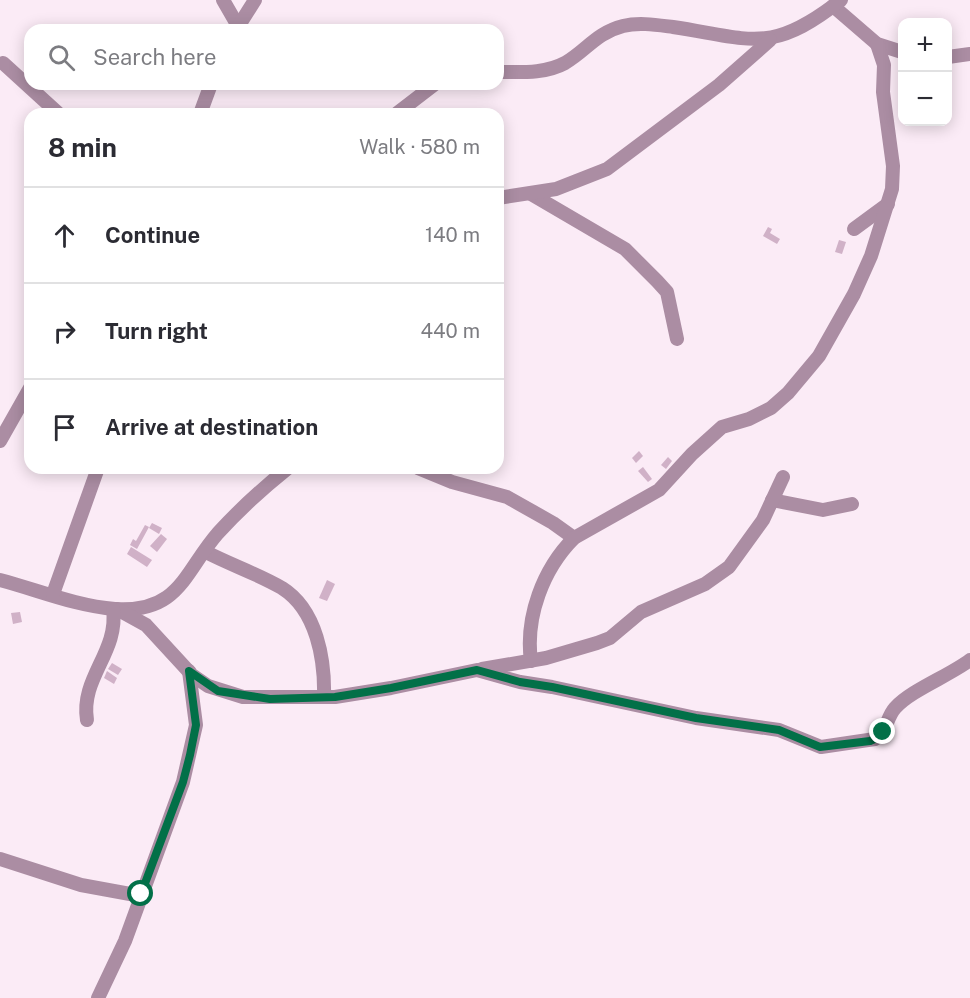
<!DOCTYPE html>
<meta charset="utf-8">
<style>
body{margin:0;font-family:"Public Sans",sans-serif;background:#f7f7f7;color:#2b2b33}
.controls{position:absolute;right:18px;top:18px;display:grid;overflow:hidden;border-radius:12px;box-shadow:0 3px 15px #0003}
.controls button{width:54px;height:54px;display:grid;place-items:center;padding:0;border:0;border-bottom:2px solid #e1e1e2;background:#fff;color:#2b2b33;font:30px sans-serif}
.stop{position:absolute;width:18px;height:18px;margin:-14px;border:4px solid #027048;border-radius:50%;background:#fff}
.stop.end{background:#027048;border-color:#fff;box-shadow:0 2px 6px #0008}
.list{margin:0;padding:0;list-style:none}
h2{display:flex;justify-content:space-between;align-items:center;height:78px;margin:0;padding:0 24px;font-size:26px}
h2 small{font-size:20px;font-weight:400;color:#7c7c81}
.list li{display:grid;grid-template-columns:39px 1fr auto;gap:18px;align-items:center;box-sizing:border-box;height:96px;padding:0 24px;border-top:2px solid #e1e1e2}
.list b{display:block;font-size:22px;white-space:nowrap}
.list em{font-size:20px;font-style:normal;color:#7c7c81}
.icon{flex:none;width:33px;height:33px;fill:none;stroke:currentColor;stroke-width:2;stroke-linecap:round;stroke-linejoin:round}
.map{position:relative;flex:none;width:970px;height:998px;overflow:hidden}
.search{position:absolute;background:#fff;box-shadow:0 3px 15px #0003;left:24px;top:24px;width:480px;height:66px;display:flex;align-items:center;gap:15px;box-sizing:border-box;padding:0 21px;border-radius:18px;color:#7c7c81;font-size:22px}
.panel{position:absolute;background:#fff;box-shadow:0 3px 15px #0003;left:24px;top:108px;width:480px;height:366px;border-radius:18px}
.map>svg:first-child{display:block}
.building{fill:#d0b1c7}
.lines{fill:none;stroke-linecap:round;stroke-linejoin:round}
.minor{stroke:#ab8da3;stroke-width:14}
.route{stroke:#027048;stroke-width:8}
</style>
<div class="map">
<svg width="970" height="998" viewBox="0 0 970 998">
<rect width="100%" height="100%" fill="#fbebf6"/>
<g class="building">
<polygon points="768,227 772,229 770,233 780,239 777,244 763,236"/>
<polygon points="839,240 846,242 842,254 835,252"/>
<polygon points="639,451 643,456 636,463 632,458"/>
<polygon points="668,457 672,461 666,469 661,465"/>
<polygon points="643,467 652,479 648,482 638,471"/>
<polygon points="152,523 162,528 159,534 149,528"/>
<polygon points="145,525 149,527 137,549 130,545 133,539 136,541"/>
<polygon points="161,534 167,539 157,552 150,546"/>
<polygon points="131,547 152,560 147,567 127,554"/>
<polygon points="327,580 335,584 327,601 319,598"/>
<polygon points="20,612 22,622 13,624 11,613"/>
<polygon points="112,663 122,669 118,675 108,669"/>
<polygon points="107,671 117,678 114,684 104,678"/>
</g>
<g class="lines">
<g class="minor">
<polyline points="223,0 238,26"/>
<polyline points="833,6 877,44 902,52"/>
<polyline points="236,30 255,0"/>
<polyline points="948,57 970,54"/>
<polyline points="3,63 59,114"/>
<path d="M498,72C520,72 545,74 565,63C587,50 596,33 623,26C639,22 657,25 673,27C752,39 771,55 841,0"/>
<polyline points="200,114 211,84"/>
<polyline points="396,114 435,84"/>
<polyline points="531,194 625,249 657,281 667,292 677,339"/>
<polyline points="498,198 556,189 607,169 719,85 770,40"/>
<polyline points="854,229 888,204"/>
<polyline points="0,441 30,388"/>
<polyline points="418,468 452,482 507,497 553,523 574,538"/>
<polyline points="772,500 823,510 852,504"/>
<path d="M206,552C231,565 258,574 282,588C317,610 325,660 324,697"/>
<path d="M0,580C38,590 76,606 115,609C180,613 184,572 218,533C240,509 263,488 288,468"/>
<polyline points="53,594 98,468"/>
<path d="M117,609L146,625L192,675L208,686L243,697H335L391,688L477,670L520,682L552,687L696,718L779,730L821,747L875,739C887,733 886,718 895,708C911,690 949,676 970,660"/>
<path d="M531,661C525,617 543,569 574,538L659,490L692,454L722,427L749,419L771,408L788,393L819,356L854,294L871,256L892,189L893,166L883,92L884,65L877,44"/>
<polyline points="482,669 546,658 597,643 610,638 641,612 705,584 729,567 763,520 783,477"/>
<path d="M87,720C80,678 119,652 113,609"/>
<polyline points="0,859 81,885 141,896"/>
<polyline points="98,998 125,941 183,782 196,725 189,671"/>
</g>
</g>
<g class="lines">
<polyline class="route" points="141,894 183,782 190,755 196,725 189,671 218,691 270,699 335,697 391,688 477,670 520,682 552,687 696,718 779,730 820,747 870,741 881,736 883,732"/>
</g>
</svg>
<div class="controls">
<button>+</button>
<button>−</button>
</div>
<div class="stop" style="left:141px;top:894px"></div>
<div class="stop end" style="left:883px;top:732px"></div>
<div class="search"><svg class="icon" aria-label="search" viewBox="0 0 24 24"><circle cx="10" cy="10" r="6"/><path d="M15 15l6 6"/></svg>Search here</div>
<section class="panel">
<h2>8 min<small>Walk · 580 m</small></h2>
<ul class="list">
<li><svg class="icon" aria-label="ahead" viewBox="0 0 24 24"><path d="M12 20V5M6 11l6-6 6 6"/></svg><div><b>Continue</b></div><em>140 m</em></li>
<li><svg class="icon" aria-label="right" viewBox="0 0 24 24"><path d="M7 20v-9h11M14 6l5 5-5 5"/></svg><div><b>Turn right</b></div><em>440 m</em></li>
<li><svg class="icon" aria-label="arrive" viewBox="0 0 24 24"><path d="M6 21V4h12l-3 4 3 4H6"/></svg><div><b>Arrive at destination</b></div></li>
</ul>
</section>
</div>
